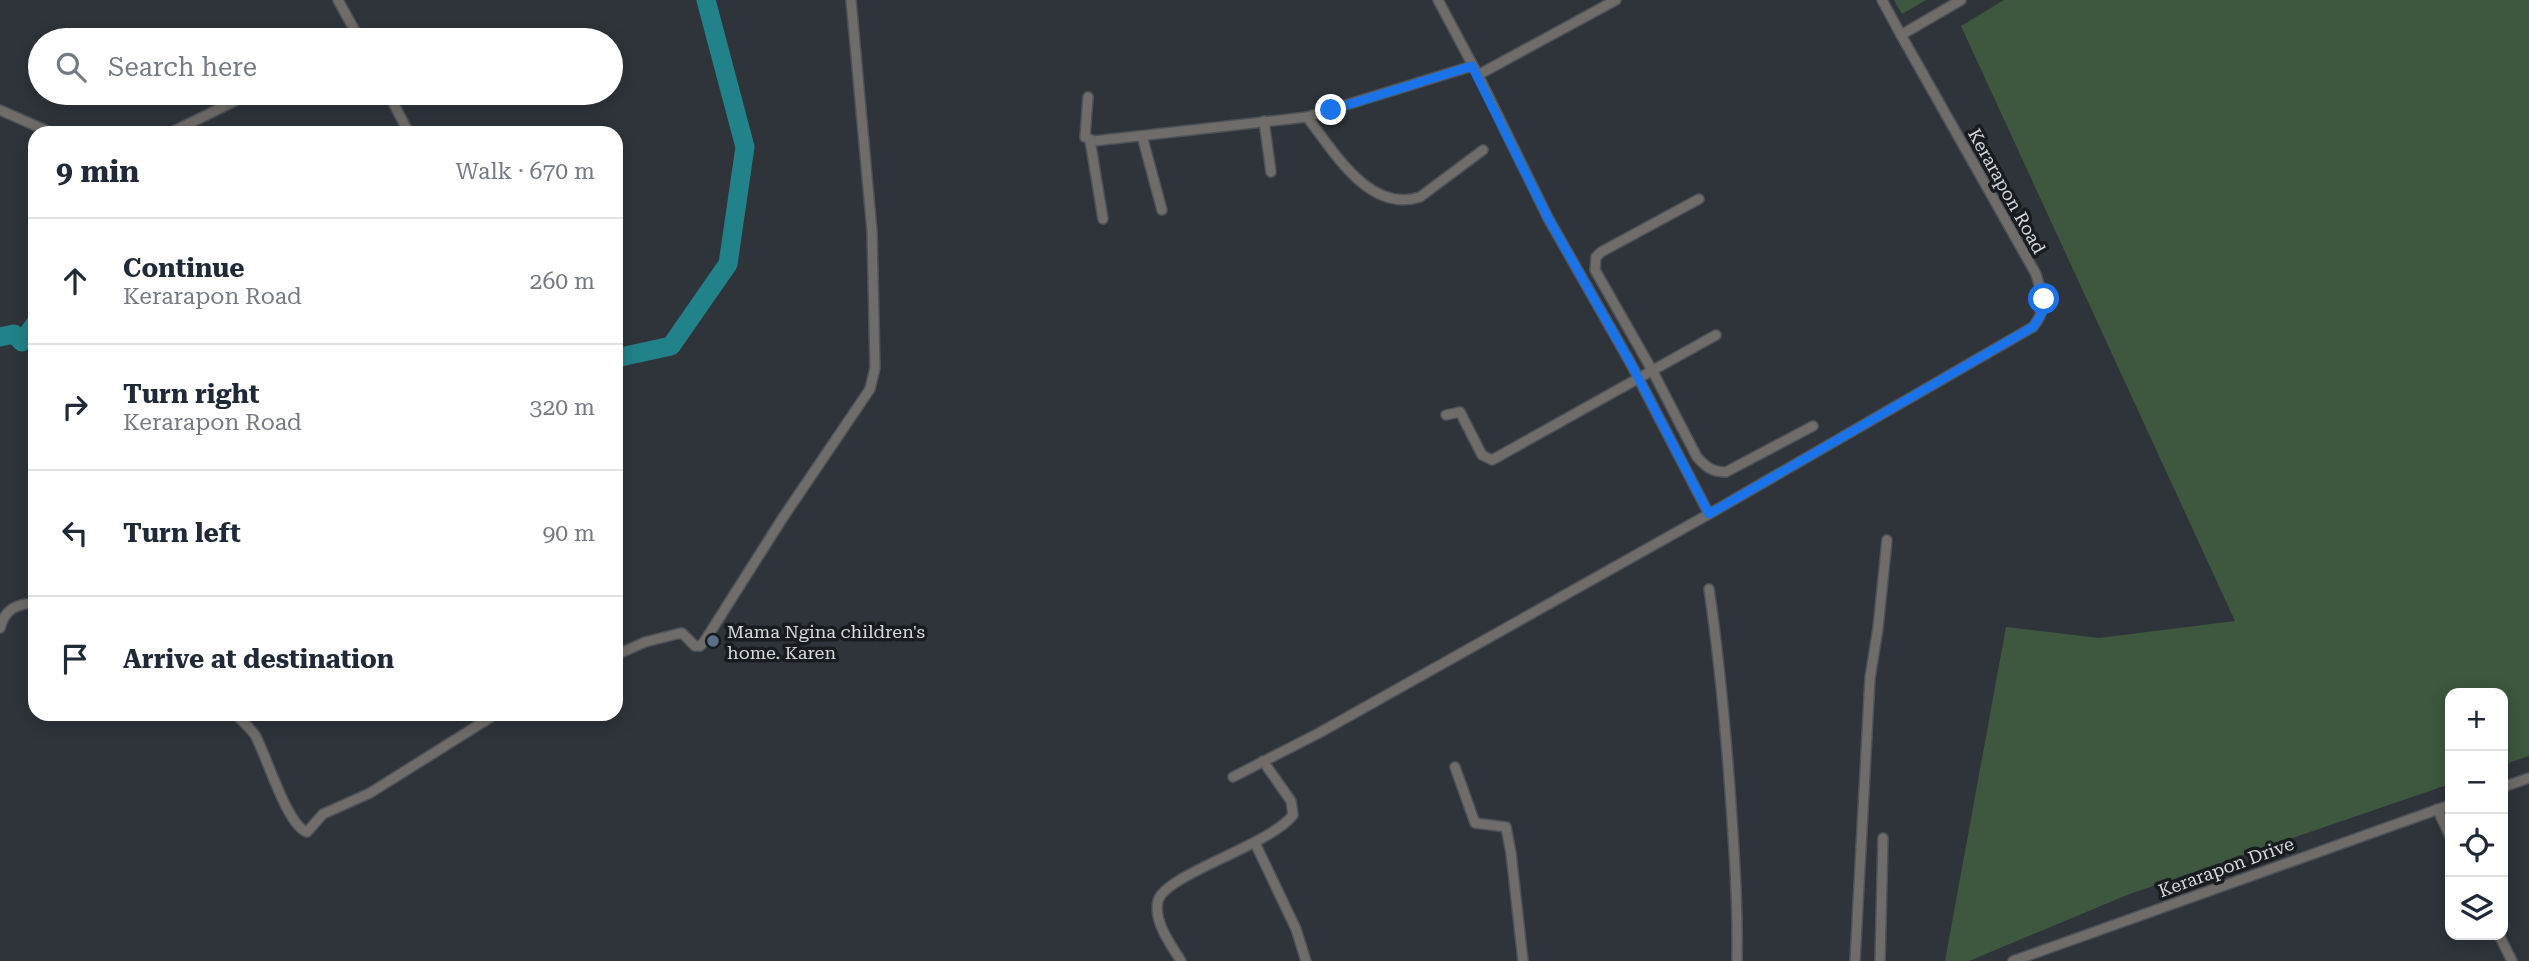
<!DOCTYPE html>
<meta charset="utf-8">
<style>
body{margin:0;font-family:"Roboto Serif",serif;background:#f2f2f3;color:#1f2937}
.controls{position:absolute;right:21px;bottom:21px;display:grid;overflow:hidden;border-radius:14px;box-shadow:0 4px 18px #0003}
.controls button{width:63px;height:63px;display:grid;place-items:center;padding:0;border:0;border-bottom:2px solid #e0e1e3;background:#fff;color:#1f2937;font:35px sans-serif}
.stop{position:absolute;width:21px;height:21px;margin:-16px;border:5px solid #1a73e8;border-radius:50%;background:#fff}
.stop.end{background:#1a73e8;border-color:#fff;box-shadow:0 2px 7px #0008}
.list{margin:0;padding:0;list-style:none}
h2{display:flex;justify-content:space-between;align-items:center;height:91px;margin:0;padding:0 28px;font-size:30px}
h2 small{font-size:23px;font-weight:400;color:#747a83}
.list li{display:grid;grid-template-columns:46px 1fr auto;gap:21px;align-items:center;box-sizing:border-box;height:126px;padding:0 28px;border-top:2px solid #e0e1e3}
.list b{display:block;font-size:26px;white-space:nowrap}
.list p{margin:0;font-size:23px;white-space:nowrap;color:#747a83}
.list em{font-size:23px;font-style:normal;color:#747a83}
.icon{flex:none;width:38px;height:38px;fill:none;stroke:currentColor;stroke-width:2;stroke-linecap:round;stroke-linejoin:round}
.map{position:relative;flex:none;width:2529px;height:961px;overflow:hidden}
.search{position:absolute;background:#fff;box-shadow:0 4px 18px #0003;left:28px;top:28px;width:595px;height:77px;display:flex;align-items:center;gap:18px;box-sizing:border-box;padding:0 24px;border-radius:38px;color:#747a83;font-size:26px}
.panel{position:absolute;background:#fff;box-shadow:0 4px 18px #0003;left:28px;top:126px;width:595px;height:595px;border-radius:21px}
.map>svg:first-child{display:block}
.green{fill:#3d583f}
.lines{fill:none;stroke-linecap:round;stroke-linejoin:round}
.river{stroke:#228289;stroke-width:19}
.minor-casing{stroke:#4d5258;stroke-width:12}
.minor{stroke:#706c69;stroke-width:9}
.route{stroke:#1a73e8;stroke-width:9}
.service-dot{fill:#5c6f8a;stroke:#191c1f;stroke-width:2.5}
.labels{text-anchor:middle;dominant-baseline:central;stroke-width:7;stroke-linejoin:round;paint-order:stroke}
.street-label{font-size:18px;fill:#d5d9dd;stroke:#191c1f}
.poi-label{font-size:18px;fill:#d5d9dd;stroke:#191c1f;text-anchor:start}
</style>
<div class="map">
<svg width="2529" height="961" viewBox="0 0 2529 961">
<rect width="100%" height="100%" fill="#2f343b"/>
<g class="green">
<polygon points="1894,0 1926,0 1902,14"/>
<polygon points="2004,0 2529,0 2529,756 2503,765 2503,693 2450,693 2450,784 2127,895 1969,961 1945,961 2006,627 2099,638 2235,621 1961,26"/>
</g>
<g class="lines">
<g class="river">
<polyline points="0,337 14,334 22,342 35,324"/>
<polyline points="616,358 671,346 728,264 745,147 706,0"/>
</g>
<g class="minor-casing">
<g id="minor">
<polyline points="338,0 360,40"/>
<polyline points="1438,0 1478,75 1548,218 1631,364 1709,514"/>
<polyline points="1882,0 1901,35"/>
<polyline points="343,40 356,33"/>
<polyline points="1478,75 1616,0"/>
<polyline points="388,93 409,133"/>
<polyline points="1088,97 1085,137 1094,141 1307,117 1472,66"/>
<polyline points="0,110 52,133"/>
<path d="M1307,117C1333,150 1369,214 1420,197L1483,150"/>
<polyline points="1264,121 1271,172"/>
<polyline points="170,133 251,93"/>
<polyline points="1142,136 1162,210"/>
<polyline points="1090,140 1103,219"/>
<path d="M1699,199L1601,252L1596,257L1595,270L1652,370L1697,457C1706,467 1712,472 1726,472L1813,426"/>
<polyline points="1446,415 1460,412 1482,455 1492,460 1716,335"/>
<path d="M1709,589C1719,656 1725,723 1730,790C1734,847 1738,904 1737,961"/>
<path d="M0,628C5,609 16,604 35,603"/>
<polyline points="616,655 645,642 677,634 682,633 695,646 700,646 704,642 782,519 870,389 875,368 872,231 851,0"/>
<path d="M236,714C242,721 250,728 255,735C266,754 287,826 307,832L323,814L370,793L496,714"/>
<polyline points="1455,767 1475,823 1506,827 1511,853 1523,961"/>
<path d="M1233,777L1319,733L1709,514L2033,327C2048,309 2042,295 2036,274L1901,35L1961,0"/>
<polyline points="2503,787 2529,778"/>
<polyline points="2437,809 2450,836"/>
<polyline points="1255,843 1296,929 1306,961"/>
<polyline points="2499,935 2512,961"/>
<path d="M1181,961C1171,945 1153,921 1158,901C1165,874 1269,846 1293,815L1291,801L1263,761"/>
<polyline points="1855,961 1870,678 1878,628 1887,540"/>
<polyline points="1880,961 1883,838"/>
<polyline points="2013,961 2450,805"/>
</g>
</g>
<use href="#minor" class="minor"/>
</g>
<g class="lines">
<polyline class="route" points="1331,110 1472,66 1548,218 1631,364 1709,514 2033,327 2042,313 2044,299"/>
</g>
<circle class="service-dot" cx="713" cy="641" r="7"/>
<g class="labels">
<g class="street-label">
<text transform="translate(2007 191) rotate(61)">Kerarapon Road</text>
<text transform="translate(2226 867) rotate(-20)">Kerarapon Drive</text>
</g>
<g class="poi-label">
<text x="727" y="631">Mama Ngina children's<tspan x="727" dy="21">home. Karen</tspan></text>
</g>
</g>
</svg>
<div class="controls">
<button>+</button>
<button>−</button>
<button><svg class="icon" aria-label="locate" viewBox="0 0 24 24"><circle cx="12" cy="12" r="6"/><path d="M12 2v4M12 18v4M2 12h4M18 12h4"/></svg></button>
<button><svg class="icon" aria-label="layers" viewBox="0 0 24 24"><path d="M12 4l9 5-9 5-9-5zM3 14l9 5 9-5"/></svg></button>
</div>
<div class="stop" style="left:2044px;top:299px"></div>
<div class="stop end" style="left:1331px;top:110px"></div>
<div class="search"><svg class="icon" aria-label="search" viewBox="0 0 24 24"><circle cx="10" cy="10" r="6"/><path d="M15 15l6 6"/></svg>Search here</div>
<section class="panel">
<h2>9 min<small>Walk · 670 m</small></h2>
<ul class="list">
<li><svg class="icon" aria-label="ahead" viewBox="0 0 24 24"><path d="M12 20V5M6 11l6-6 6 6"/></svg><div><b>Continue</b><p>Kerarapon Road</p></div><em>260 m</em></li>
<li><svg class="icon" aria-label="right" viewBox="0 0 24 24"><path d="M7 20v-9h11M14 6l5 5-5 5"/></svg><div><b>Turn right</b><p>Kerarapon Road</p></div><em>320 m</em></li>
<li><svg class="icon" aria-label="left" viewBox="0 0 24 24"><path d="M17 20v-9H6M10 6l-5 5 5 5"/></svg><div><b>Turn left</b></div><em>90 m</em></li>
<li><svg class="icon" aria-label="arrive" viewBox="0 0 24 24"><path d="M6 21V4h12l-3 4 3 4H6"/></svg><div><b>Arrive at destination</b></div></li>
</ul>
</section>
</div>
